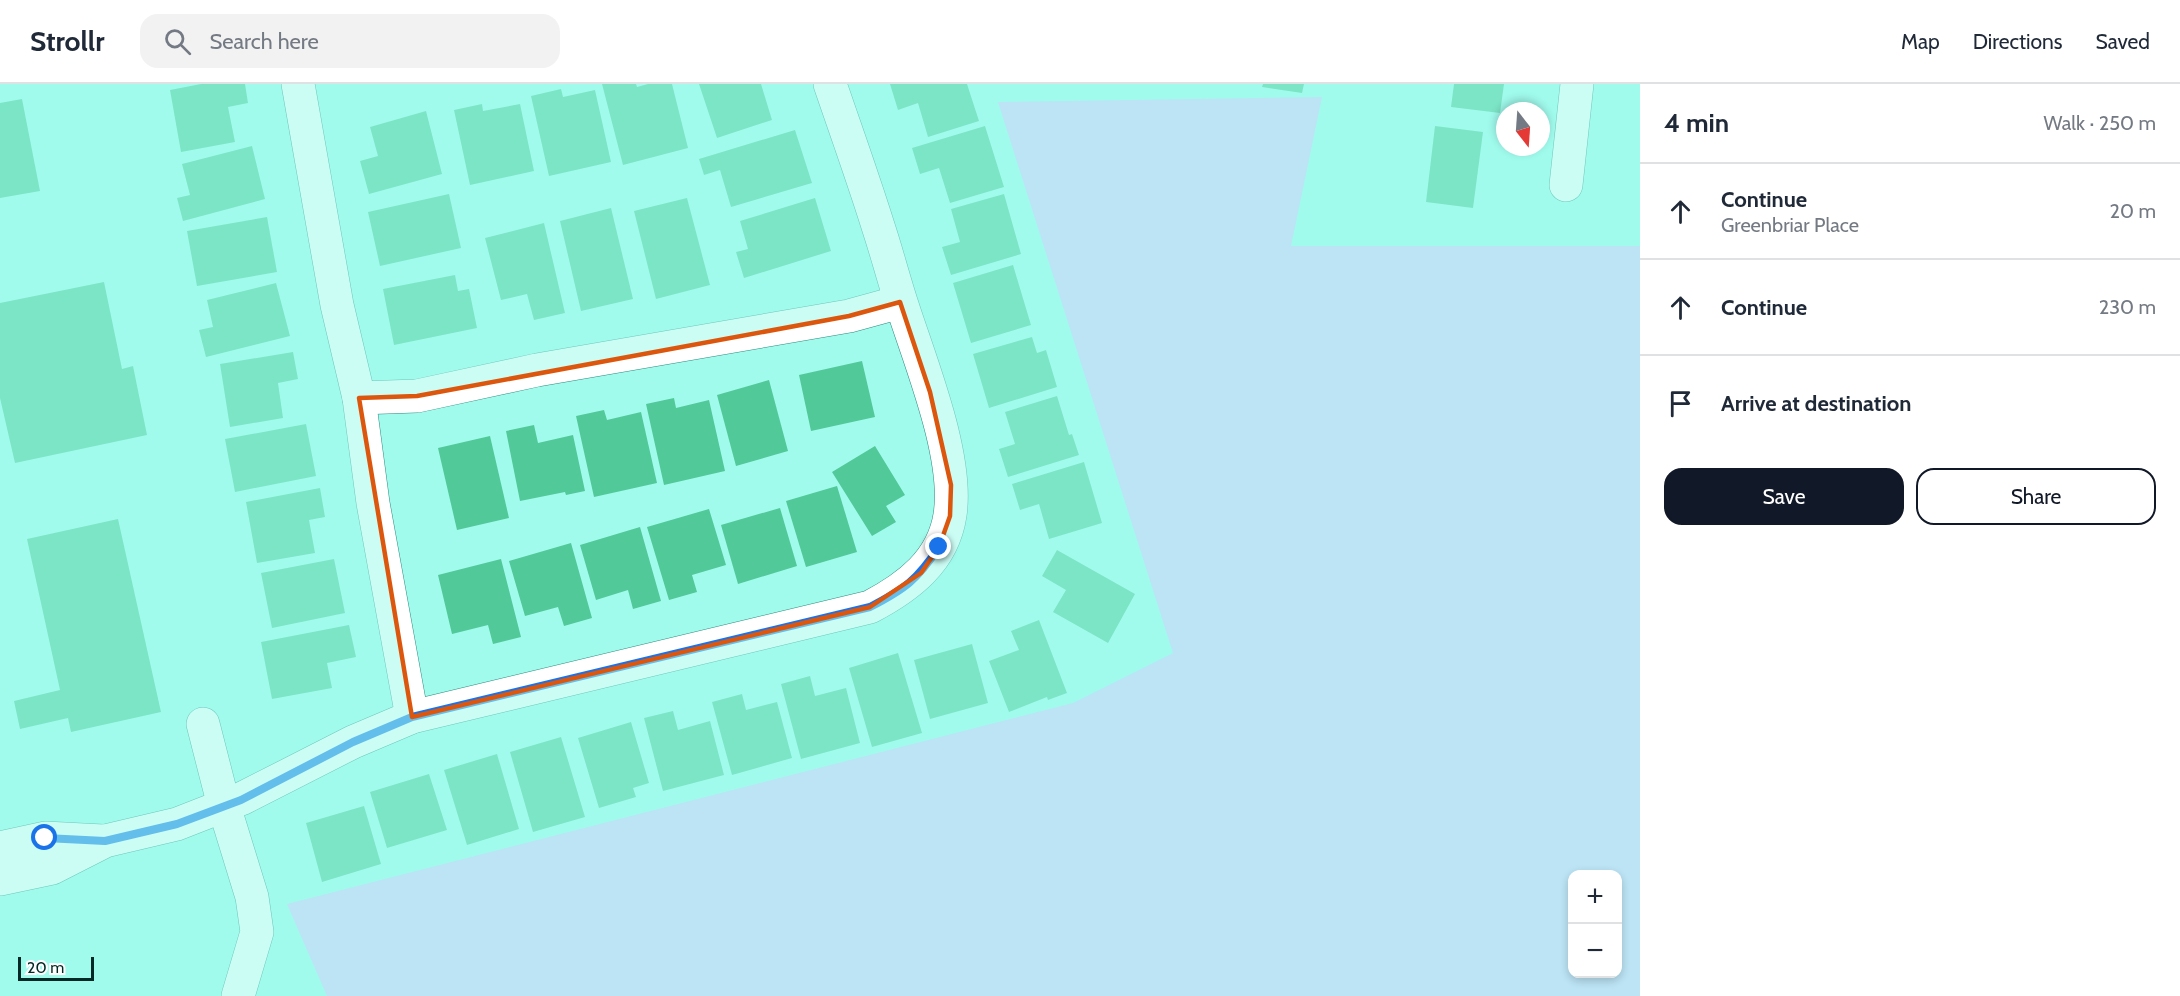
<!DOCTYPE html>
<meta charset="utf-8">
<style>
body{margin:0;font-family:Cabin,sans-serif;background:#f2f2f3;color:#1f2937}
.controls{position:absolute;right:18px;bottom:18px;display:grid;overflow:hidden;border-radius:12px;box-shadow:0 3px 9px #0003}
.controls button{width:54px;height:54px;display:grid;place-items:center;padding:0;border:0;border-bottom:2px solid #e0e1e3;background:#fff;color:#1f2937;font:30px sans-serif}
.compass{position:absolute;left:1496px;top:18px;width:54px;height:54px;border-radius:50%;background:#fff;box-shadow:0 3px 9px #0003;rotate:163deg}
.scale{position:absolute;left:18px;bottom:15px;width:76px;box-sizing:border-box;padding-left:6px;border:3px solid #012925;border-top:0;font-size:16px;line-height:21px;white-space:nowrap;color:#012925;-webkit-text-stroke:4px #fff;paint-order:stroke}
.stop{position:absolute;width:18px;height:18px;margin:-14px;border:4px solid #1a73e8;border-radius:50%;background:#fff}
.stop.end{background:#1a73e8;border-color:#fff;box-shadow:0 2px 6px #0008}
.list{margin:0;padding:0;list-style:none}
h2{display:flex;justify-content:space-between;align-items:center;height:78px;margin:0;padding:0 24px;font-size:26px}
h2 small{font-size:20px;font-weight:400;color:#747a83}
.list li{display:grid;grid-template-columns:39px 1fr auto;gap:18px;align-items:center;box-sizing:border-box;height:96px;padding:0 24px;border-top:2px solid #e0e1e3}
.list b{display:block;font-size:22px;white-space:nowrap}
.list p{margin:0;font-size:20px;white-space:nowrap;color:#747a83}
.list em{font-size:20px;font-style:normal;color:#747a83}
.actions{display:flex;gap:12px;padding:18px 24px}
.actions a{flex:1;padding:14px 0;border:2px solid #111827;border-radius:18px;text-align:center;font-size:21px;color:#111827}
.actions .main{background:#111827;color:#fff}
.icon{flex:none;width:33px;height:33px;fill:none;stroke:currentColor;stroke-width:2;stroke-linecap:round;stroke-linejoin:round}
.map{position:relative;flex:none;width:1640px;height:912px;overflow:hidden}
header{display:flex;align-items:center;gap:36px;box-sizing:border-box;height:84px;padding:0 30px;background:#fff;border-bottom:2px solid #e0e1e3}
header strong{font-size:28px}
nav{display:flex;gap:33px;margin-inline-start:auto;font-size:21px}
.search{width:420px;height:54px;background:#f2f2f3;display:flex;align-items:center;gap:15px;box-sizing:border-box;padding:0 21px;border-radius:18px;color:#747a83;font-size:22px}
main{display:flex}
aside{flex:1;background:#fff}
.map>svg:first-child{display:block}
.green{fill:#ddc7fe;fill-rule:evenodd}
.building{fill:#51c998}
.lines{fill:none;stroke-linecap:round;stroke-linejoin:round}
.minor-casing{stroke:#2b8b7f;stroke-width:34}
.minor{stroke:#fff;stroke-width:33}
.route{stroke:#1a73e8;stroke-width:8}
.marked{fill:none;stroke:#dc570d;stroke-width:4.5;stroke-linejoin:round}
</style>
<header>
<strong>Strollr</strong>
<div class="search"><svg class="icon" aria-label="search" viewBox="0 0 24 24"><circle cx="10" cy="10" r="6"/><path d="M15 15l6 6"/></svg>Search here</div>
<nav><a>Map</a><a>Directions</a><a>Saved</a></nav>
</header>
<main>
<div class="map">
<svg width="1640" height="912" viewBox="0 0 1640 912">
<rect width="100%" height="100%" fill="#a1fbed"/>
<path class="green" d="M1322,13L1291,162H1640V912H327L287,820L1073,619L1173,569L998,18ZM1572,790H1618V890H1572Z"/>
<g class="building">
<polygon points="201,0 245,0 248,19 228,23 235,58 181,68 170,6"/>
<polygon points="602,0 636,0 637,3 648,0 672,0 688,64 623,81"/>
<polygon points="699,0 761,0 772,36 717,54"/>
<polygon points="890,0 967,0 979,37 928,53 918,19 898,26"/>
<polygon points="1263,0 1304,0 1302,9 1262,3"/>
<polygon points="1454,0 1504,0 1500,29 1451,23"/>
<polygon points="561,5 563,13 595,6 611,78 549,92 531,12"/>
<polygon points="22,15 40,107 0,114 0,19"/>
<polygon points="482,20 483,27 520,20 534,87 470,101 454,26"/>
<polygon points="426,27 442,90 369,110 360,77 378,72 370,43"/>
<polygon points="985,42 1004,103 950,119 939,84 920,90 912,64"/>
<polygon points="1435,42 1483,48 1473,124 1426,118"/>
<polygon points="795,46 812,99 731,123 720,86 704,91 699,75"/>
<polygon points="252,62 265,115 183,137 177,114 190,111 182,80"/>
<polygon points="449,110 461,164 380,182 368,128"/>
<polygon points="1004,110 1021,170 951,191 942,163 960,158 951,125"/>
<polygon points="687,114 710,201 656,215 634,127"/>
<polygon points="815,114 831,167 744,194 736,168 748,165 740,137"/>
<polygon points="611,124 633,215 581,227 560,137"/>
<polygon points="267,133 277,188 197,202 187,147"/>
<polygon points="544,139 565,229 534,236 527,210 501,216 485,154"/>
<polygon points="1013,181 1031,241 971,259 953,199"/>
<polygon points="455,191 458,207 469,205 477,244 394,261 383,205"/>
<polygon points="104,198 122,285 133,282 147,351 15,379 0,314 0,219"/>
<polygon points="276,199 290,252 206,273 199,246 213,243 207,216"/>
<polygon points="1032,253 1037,269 1046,266 1057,303 989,324 973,270"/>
<polygon points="293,268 298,295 278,299 283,334 230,343 220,280"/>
<polygon points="862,277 875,333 811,347 799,291"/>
<polygon points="769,296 788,367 736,382 717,311"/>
<polygon points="1057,312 1069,351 1072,350 1079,371 1008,393 999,365 1015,360 1005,328"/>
<polygon points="674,314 676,324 709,316 725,387 664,401 646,320"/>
<polygon points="604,326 607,336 641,328 657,399 594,413 576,332"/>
<polygon points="306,340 316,392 235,408 225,355"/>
<polygon points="534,341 538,359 573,351 585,407 566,411 565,408 520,417 506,347"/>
<polygon points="490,352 509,434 457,446 438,364"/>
<polygon points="875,362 905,411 886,422 896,438 872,452 832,388"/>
<polygon points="1084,378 1102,439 1049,455 1039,420 1020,426 1012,400"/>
<polygon points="837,402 857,468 806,483 786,417"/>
<polygon points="320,404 325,433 309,436 315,469 257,479 246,418"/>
<polygon points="780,424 797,482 738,500 721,441"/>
<polygon points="709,425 726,481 692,491 697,508 669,516 647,443"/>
<polygon points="118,435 161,628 71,648 68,634 20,645 14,617 60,606 27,455"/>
<polygon points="640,443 661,517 633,525 628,506 596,516 580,461"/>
<polygon points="571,459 592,534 564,542 558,523 525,532 509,477"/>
<polygon points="1057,466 1135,510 1108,559 1053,528 1066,506 1042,492"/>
<polygon points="334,475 345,529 272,544 261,489"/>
<polygon points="501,475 521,553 493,560 488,541 452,550 438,491"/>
<polygon points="1039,536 1067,609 1048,616 1047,613 1009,628 989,577 1019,566 1011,547"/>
<polygon points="349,541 356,573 327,579 332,604 272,615 261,558"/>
<polygon points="972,560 988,619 930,635 914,576"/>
<polygon points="898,569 922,649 872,663 849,584"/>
<polygon points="810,592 815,612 846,604 860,659 801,675 781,600"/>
<polygon points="742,610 746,626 777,618 792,674 732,691 712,618"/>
<polygon points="673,627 678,646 710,637 724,691 663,707 644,634"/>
<polygon points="631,638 649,699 633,704 636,713 599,724 578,654"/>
<polygon points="561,653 585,733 533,748 510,668"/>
<polygon points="497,670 519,745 467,761 444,686"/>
<polygon points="429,690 447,746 387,764 370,708"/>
<polygon points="364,722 381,780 322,798 306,739"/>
</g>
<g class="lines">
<g class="minor-casing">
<g id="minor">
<polyline points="298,0 337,221 359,314 373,419 412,633"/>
<polyline points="1566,101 1577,0"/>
<polyline points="359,314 417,312 537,286 849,232 900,218"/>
<polyline points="203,640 224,722 252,813 257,848 238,912"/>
<polyline points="0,764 45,754 103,757"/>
<path d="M0,795L52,784L105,757L177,740L241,715L353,658L412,633L870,523C908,503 943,477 950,431C959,373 921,280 903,224C894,197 887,169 878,142C863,94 846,47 830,0"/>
</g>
</g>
<use href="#minor" class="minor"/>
</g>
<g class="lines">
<path class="route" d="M45,754L105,757L177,740L241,716L353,658L412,633L870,523C905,505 917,496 939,463"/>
</g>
<path d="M0 0H1640V912H0ZM900,218L930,308L951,401L950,432L939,463L921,489L870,523L412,633L359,314L417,312L849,232Z" fill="#a1fbed" fill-opacity=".55" fill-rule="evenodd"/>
<path class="marked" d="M900,218L930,308L951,401L950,432L939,463L921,489L870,523L412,633L359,314L417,312L849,232Z"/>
</svg>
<div class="controls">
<button>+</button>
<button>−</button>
</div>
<svg class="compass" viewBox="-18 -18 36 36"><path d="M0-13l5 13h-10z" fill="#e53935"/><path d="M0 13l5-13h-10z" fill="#747a83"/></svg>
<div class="scale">20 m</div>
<div class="stop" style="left:45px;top:754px"></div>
<div class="stop end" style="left:939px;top:463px"></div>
</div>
<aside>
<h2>4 min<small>Walk · 250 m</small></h2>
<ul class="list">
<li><svg class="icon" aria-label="ahead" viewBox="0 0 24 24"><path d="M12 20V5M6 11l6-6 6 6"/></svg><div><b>Continue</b><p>Greenbriar Place</p></div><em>20 m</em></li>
<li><svg class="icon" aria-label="ahead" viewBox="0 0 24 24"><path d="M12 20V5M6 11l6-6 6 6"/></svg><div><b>Continue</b></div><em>230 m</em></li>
<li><svg class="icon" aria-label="arrive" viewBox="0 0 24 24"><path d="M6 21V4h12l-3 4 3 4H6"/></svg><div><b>Arrive at destination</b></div></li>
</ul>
<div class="actions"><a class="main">Save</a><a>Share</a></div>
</aside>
</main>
